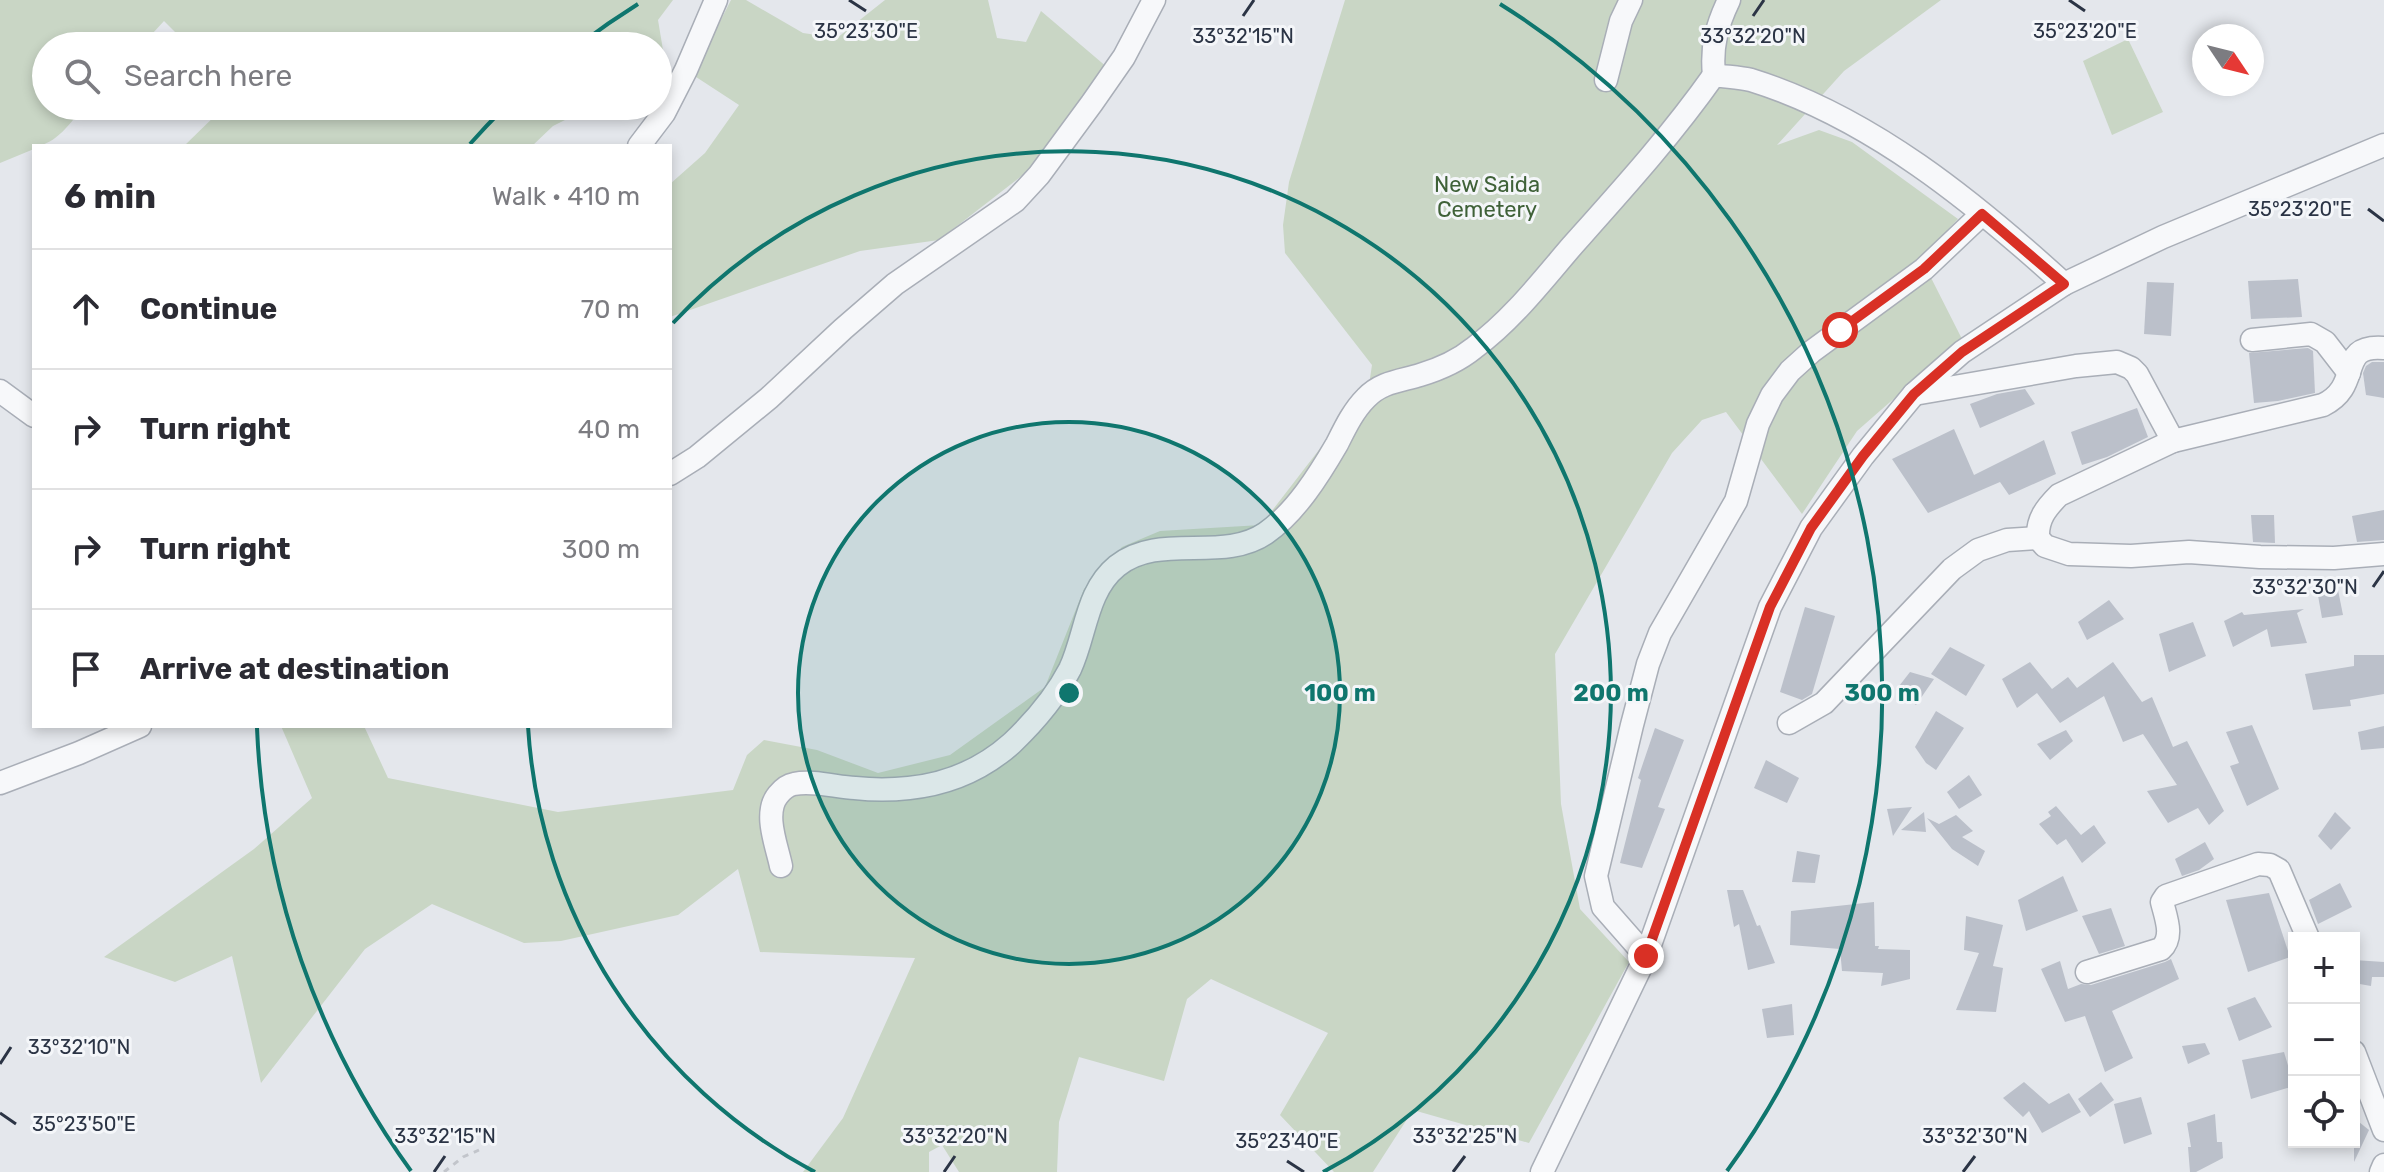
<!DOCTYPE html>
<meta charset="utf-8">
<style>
body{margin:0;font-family:Rubik,sans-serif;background:#f2f2f3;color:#2b2b33}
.controls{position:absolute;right:24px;bottom:24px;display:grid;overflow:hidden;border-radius:0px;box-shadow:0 4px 12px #0003}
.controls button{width:72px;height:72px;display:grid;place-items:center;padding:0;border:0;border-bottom:2px solid #e1e1e2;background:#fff;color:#2b2b33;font:40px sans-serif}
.compass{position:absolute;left:2192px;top:24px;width:72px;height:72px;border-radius:50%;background:#fff;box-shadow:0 4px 12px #0003;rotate:125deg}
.stop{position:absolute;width:24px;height:24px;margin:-18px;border:6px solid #d93025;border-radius:50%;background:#fff}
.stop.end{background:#d93025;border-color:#fff;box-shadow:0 2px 8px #0008}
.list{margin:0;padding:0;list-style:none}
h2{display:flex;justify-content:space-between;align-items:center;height:104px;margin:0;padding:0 32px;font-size:34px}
h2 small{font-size:26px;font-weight:400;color:#7c7c81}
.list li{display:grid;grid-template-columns:52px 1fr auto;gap:24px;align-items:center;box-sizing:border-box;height:120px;padding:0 32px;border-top:2px solid #e1e1e2}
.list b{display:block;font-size:30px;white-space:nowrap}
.list em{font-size:26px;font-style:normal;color:#7c7c81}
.icon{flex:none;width:44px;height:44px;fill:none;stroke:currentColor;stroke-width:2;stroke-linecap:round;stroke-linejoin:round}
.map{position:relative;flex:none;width:2384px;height:1172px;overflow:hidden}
.search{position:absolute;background:#fff;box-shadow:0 4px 12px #0003;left:32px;top:32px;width:640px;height:88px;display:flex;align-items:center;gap:20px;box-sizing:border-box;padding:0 28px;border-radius:44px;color:#7c7c81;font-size:30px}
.panel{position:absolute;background:#fff;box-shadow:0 4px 12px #0003;left:32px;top:144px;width:640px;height:584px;border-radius:0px}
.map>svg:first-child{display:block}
.green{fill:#c9d6c5}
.building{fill:#bbc0ca}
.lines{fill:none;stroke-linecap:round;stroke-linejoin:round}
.minor-casing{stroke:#a9aeb7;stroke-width:25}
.path{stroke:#c2c5cb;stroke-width:3;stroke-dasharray:6 6;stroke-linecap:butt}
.minor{stroke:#f7f8fa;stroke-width:22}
.route{stroke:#d93025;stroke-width:10}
.ticks{fill:none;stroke:#2b3445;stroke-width:3}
.ring{fill:none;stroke:#0f766e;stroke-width:4}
.labels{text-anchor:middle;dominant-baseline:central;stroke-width:6;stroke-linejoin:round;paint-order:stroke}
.park-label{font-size:22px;fill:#3f6138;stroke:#f4f6f9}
.ticks-label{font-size:20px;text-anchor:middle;fill:#2b3445;stroke:#f4f6f9;stroke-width:6;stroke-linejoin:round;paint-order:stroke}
.centre{fill:#0f766e;stroke:#f4f6f9;stroke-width:4}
.ring-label{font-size:24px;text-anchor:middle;font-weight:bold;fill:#0f766e;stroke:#f4f6f9;stroke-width:6;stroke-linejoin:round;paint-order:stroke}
</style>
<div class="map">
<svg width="2384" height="1172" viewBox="0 0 2384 1172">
<rect width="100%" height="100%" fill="#e4e7ec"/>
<g class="green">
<path d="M0,0H673L658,20L666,68L658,72V46H189L164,21L141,46H46V106H85C71,121 56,146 34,146V149L0,163Z"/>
<polygon points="731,0 746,0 803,33 837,38 885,0 988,0 997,38 1026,42 1041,11 1108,68 1042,160 939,240 860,251 670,317 670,184 705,153 739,105 693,75"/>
<polygon points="1345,0 1941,0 1844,71 1777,145 1819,130 1852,142 1958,219 1921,258 1962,339 1857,431 1802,514 1726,412 1702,420 1672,453 1555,654 1561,804 1580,909 1629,962 1529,1143 1413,1110 1373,1172 1334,1172 1280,1115 1328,1033 1211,979 1187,999 1164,1081 1079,1057 1059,1122 1057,1172 959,1172 942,1145 929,1152 929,1172 803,1172 843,1118 915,958 760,952 738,869 678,915 561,941 524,943 432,904 365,949 261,1083 232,956 175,982 104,957 254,849 312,798 281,726 364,726 388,778 558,812 733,790 747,755 764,740 817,750 878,773 950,755 1045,687 1084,589 1122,547 1160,531 1261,525 1369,385 1372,365 1285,253 1283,225 1289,182"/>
<polygon points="2128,39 2163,112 2112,135 2083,61"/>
<polygon points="225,106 593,106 553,126 532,146 184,146"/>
</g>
<g class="building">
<polygon points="2298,279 2302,317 2251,319 2248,281"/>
<polygon points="2147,282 2174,283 2171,336 2144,334"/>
<polygon points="2308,348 2313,351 2315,393 2278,401 2254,403 2249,353"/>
<polygon points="2372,362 2384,362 2384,398 2366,395 2363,373 2366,366"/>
<polygon points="2025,389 2035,404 1980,428 1970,404 1997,394"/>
<polygon points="2137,408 2148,437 2107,457 2082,465 2071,432"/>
<polygon points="1954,429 1974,475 2044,440 2056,474 2009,495 2000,482 1928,513 1892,459"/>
<polygon points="2384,510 2384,540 2357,542 2352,516"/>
<polygon points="2251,515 2274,515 2275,543 2253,542"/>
<polygon points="2317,590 2338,590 2343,615 2322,618"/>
<polygon points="2109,600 2124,619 2087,640 2078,622"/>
<polygon points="1805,607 1835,616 1812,694 1802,700 1780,692"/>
<polygon points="2304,609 2297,613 2307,643 2271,647 2267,629 2233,647 2224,621 2242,612 2244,615"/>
<polygon points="2193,622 2206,656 2169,672 2159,634"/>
<polygon points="1950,647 1985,665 1966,696 1931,674"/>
<polygon points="2354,655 2384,655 2384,694 2350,700 2351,706 2313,710 2305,674 2354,666"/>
<polygon points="2030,662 2052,689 2068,677 2077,688 2113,662 2142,702 2152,697 2173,747 2187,741 2224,811 2209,825 2198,808 2168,823 2147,791 2177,785 2143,734 2123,742 2104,696 2060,723 2037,693 2017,708 2002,679"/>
<polygon points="1910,672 1934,679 1916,705 1896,690"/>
<polygon points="1936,711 1964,728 1936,770 1926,763 1915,747"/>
<polygon points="2252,725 2279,789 2247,806 2230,766 2239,763 2226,732"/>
<polygon points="2384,726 2384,748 2361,750 2358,732"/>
<polygon points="1655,728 1684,740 1658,807 1665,809 1642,868 1620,863 1641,780 1638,778"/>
<polygon points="2066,730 2073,741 2050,760 2037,744"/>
<polygon points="1766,760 1799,778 1787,803 1754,788"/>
<polygon points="1969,775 1982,795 1959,809 1947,792"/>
<polygon points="2056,806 2081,835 2094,825 2106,843 2082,863 2066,839 2057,845 2039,824 2051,816 2048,812"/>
<polygon points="1912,807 1893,836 1887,809"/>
<polygon points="1924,812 1926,832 1901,830"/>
<polygon points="2335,812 2351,828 2331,850 2318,836"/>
<polygon points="1956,815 1973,831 1962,837 1985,851 1978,866 1952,849 1927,818 1939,824"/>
<polygon points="2205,842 2214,859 2199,870 2182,876 2175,859"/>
<polygon points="1797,851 1820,855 1815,883 1792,882"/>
<polygon points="2063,876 2078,911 2026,931 2018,900"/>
<polygon points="2340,883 2352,907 2318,924 2309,900"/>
<polygon points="1727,890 1743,890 1757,926 1760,925 1775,963 1748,970 1739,924 1734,927"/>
<polygon points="2269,893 2290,957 2248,972 2226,900"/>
<polygon points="1874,902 1875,946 1879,946 1878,949 1910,950 1910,979 1881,986 1883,973 1842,971 1840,949 1790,945 1791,911"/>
<polygon points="2111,908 2125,946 2099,954 2082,916"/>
<polygon points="1966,916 2003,925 1993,966 2003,968 1996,1012 1956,1010 1979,953 1964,950"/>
<polygon points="2171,959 2179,979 2112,1011 2133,1058 2105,1072 2085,1016 2065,1022 2041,969 2060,961 2068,989 2081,984 2091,985 2165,962"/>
<polygon points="2354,960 2384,962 2384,977 2372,977 2371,986 2354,983"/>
<polygon points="2255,997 2272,1027 2239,1041 2227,1008"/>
<polygon points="1792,1004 1794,1035 1767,1038 1762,1009"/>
<polygon points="2205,1043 2210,1054 2188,1064 2182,1046"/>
<polygon points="2284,1052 2294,1086 2251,1099 2242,1060"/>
<polygon points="2024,1082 2049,1104 2069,1093 2081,1112 2042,1133 2029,1111 2023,1117 2003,1098"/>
<polygon points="2101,1082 2114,1100 2090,1117 2078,1099"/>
<polygon points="2141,1097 2152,1134 2124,1144 2114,1104"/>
<polygon points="2215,1114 2217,1142 2222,1142 2223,1158 2196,1172 2190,1172 2188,1147 2191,1147 2187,1123"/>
<polygon points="2354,1118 2369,1130 2354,1162"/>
</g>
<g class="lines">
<g class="minor-casing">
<g id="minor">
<path d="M1714,75C1711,46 1717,25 1729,0"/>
<polyline points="1606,80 1621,21 1631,0"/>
<polyline points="639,146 664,113 686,70 716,0"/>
<polyline points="2252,340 2311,334 2325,342 2349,373"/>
<polyline points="0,391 34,416"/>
<path d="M1914,394L2076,366L2117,362L2131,368L2137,374L2173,441L2059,495C2046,508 2037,519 2038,538L2045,546L2069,554L2131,556L2189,552L2260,557L2334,558L2384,554"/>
<path d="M2173,441L2323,405C2364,385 2335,344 2384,348"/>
<polyline points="670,474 697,457 769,398 843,329 895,284 1015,201 1039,175 1092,103 1124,57 1154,0"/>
<polyline points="1789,723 1824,703 1952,569 1978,550 2007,540 2038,538"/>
<polyline points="0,783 79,753 140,726"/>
<path d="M781,866C777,846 763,813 778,795C782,790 788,785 794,784C813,780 836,787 855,788C873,790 891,790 909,788C948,784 983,769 1012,743C1034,722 1056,696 1070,669C1086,635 1086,591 1117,566C1159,532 1223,563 1266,533C1296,512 1319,475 1337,444C1345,428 1353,411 1366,398C1381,382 1400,381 1420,375C1440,369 1458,361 1474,348C1512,320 1542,281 1572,246C1622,190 1671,136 1714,75C1726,77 1739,77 1751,80C1870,117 1974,202 2064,284"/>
<polyline points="1646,956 1603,907 1596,876 1632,725 1648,664 1660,633 1736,501 1758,424 1772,395 1790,371 1811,352 1924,269 1982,214"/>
<path d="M2087,972L2161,949C2174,937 2166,918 2162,902L2166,896L2258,864L2270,865L2279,870L2308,938"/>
<polyline points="2354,1052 2384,1130"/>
<polyline points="1542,1172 1646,956 1770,607 1811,528 1863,456 1914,394 1962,352 2064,284 2163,237 2384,145"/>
<polyline points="2381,1172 2384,1165"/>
</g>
</g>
<polyline class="path" points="444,1172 463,1157 479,1150"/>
<use href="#minor" class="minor"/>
</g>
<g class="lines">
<polyline class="route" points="1646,956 1770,607 1811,528 1863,456 1914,394 1962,352 2064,284 1982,214 1924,269 1840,330"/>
</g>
<path class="ticks" d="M849,0L866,11M2069,0L2085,11M1243,16L1254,0M1753,16L1764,0M2368,209L2384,221M2373,587L2384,571M0,1064L11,1047M0,1113L16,1124M1287,1161L1304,1172M434,1172L445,1156M944,1172L955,1156M1453,1172L1465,1156M1963,1172L1975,1156"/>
<circle cx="1069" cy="693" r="271" fill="#0f766e" fill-opacity=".12"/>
<g class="ring">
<circle cx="1069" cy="693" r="271"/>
<path d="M815 1172A542 542 0 0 1 528 726M673 323A542 542 0 1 1 1323 1172"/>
<path d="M411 1171A813 813 0 0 1 257 728M470 144A813 813 0 0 1 504 108M580 44A813 813 0 0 1 638 4M1500 4A813 813 0 0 1 1727 1171"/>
</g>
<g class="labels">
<g class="park-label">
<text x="1487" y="184">New Saida<tspan x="1487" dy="25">Cemetery</tspan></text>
</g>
</g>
<g class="ticks-label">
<text x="866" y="38">35°23'30"E</text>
<text x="2085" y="38">35°23'20"E</text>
<text x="1243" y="43">33°32'15"N</text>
<text x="1753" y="43">33°32'20"N</text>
<text x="2300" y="216">35°23'20"E</text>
<text x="2305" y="594">33°32'30"N</text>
<text x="79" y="1054">33°32'10"N</text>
<text x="84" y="1131">35°23'50"E</text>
<text x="445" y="1143">33°32'15"N</text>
<text x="955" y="1143">33°32'20"N</text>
<text x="1465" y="1143">33°32'25"N</text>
<text x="1975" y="1143">33°32'30"N</text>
<text x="1287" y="1148">35°23'40"E</text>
</g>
<circle cx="1069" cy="693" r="12" class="centre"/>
<g class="ring-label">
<text x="1340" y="701">100 m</text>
<text x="1611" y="701">200 m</text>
<text x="1882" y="701">300 m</text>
</g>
</svg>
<div class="controls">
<button>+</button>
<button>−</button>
<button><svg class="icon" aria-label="locate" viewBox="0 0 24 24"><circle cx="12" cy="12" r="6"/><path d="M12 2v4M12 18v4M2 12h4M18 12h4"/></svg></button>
</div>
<svg class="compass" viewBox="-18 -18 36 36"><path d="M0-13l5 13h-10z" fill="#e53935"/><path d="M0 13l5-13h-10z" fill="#7c7c81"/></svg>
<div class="stop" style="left:1840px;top:330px"></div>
<div class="stop end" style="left:1646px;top:956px"></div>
<div class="search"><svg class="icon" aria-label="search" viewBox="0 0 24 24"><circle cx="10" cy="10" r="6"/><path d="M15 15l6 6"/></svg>Search here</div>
<section class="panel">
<h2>6 min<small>Walk · 410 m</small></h2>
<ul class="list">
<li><svg class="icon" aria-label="ahead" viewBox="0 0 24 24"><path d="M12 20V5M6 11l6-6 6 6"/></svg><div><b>Continue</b></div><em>70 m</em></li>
<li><svg class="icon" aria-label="right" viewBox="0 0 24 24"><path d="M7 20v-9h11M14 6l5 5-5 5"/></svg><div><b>Turn right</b></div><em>40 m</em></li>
<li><svg class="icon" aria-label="right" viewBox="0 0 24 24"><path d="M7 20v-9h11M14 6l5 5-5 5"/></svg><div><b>Turn right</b></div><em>300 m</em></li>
<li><svg class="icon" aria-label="arrive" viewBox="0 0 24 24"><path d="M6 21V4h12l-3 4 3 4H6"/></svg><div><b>Arrive at destination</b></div></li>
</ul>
</section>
</div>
